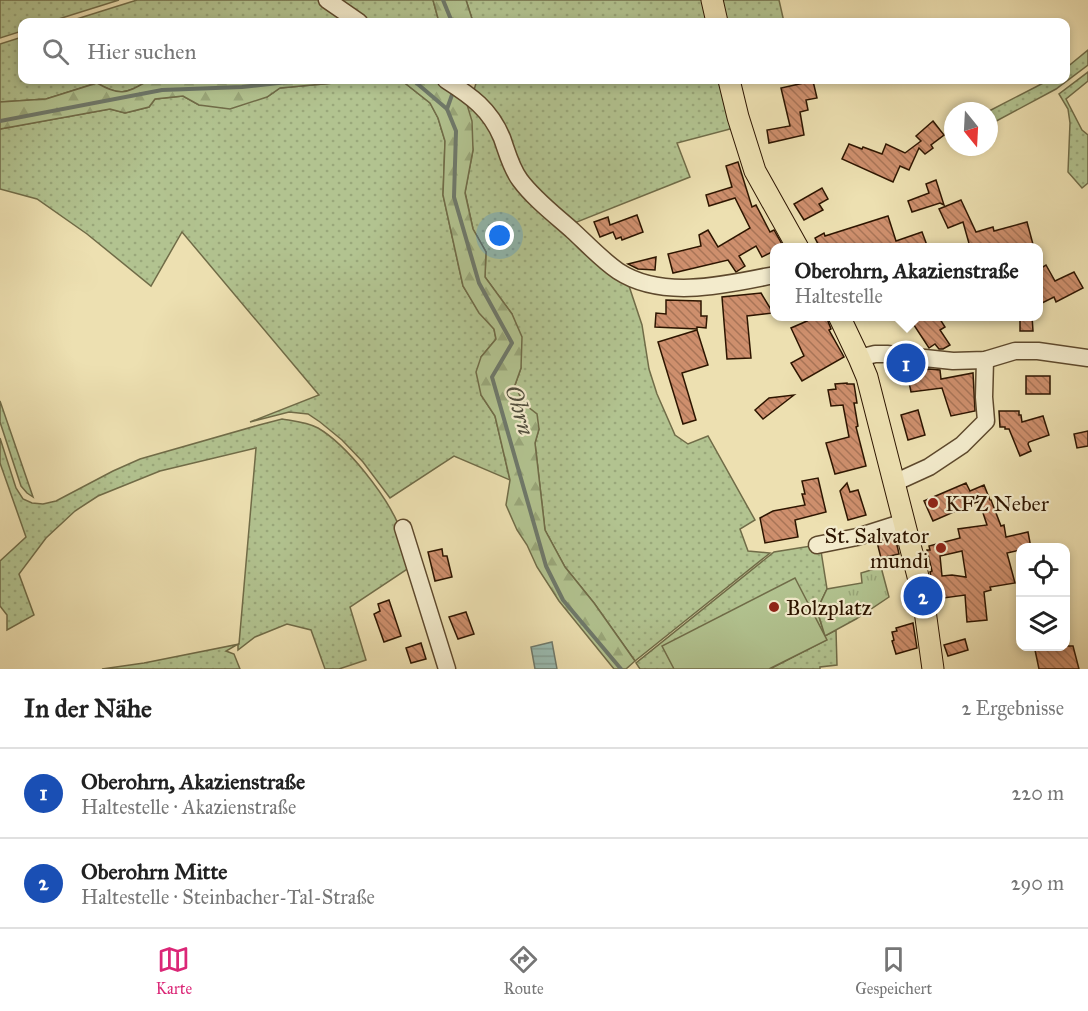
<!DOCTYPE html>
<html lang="de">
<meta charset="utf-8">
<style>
body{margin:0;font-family:"IM FELL Great Primer",serif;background:#f6f6f6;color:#222}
.controls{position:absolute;right:18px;bottom:18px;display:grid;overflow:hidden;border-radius:12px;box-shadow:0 3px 9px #0003}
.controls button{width:54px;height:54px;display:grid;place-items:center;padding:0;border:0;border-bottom:2px solid #e0e0e0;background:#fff;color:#222;font:30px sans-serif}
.compass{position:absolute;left:944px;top:102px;width:54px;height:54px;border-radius:50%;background:#fff;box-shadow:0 3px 9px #0003;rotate:162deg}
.you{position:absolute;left:500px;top:236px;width:21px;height:21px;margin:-15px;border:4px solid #fff;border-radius:50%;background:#1a73e8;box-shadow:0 0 0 9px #1a73e833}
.badge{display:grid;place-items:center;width:39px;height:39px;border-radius:50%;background:#db2777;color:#fff;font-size:20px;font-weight:700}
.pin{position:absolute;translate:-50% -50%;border:3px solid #fff;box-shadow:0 2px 6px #0006}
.popup{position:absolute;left:770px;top:243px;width:273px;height:78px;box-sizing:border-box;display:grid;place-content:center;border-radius:12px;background:#fff;filter:drop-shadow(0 2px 4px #0005);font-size:20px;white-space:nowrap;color:#767676}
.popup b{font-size:22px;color:#222}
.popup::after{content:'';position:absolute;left:50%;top:100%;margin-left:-12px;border:12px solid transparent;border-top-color:#fff}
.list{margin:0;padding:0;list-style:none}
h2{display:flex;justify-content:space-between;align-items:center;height:78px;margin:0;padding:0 24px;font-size:26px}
h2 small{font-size:20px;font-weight:400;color:#767676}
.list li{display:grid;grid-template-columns:39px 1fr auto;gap:18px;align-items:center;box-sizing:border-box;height:90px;padding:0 24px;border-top:2px solid #e0e0e0}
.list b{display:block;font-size:22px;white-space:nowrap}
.list p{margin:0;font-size:20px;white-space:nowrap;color:#767676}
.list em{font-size:20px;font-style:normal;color:#767676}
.icon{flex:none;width:33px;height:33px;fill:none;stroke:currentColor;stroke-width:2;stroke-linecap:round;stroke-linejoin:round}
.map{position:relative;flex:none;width:1088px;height:669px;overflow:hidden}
.search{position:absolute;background:#fff;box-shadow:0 3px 9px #0003;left:18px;right:18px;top:18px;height:66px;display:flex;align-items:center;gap:15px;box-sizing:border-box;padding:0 21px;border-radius:12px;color:#767676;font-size:22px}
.sheet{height:258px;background:#fff}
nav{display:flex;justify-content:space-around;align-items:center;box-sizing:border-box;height:84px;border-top:2px solid #e0e0e0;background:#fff;font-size:16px;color:#767676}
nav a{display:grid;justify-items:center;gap:3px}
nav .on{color:#db2777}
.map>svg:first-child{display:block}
.grass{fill:url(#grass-dots);stroke:#706c48;stroke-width:1.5}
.forest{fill:url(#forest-firs);stroke:#706c48;stroke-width:1.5}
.park{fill:url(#park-tufts);stroke:#706c48;stroke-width:1.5}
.pitch{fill:#b2c390;stroke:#706c48;stroke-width:1.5}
.water{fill:url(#water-rules);stroke:#6e796b;stroke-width:1.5}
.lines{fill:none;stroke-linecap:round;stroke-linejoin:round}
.stream{stroke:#6e796b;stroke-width:4}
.building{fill:url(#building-back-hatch);stroke:#2d1500;stroke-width:1.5;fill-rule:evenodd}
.minor-casing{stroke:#5d482c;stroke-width:19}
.major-casing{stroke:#2d1500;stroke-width:23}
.minor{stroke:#f3ebcc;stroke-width:16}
.major{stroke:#ede0b1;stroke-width:21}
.poi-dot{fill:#8f2418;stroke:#f3ebcc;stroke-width:2}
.labels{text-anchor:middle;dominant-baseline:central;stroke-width:4.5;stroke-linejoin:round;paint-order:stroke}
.poi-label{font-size:22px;fill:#2d1500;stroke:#f3ebcc;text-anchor:start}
.water-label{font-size:24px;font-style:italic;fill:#534f3e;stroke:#f3ebcc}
</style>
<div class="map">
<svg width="1088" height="669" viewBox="0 0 1088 669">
<defs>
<pattern id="grass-dots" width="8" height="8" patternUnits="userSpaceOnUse" patternTransform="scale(1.5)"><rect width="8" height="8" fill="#b2c390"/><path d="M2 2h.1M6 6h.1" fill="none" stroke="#99a77a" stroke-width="1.8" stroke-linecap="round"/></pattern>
<pattern id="forest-firs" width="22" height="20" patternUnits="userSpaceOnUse" patternTransform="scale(1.5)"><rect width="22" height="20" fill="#b2c390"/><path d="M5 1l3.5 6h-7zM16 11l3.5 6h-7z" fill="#99a77a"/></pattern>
<pattern id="park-tufts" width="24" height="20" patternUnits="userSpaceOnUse" patternTransform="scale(1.5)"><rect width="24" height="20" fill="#b2c390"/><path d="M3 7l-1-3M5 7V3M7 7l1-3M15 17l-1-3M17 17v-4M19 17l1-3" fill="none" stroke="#99a77a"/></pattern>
<pattern id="water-rules" width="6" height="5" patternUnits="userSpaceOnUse" patternTransform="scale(1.5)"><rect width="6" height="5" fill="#9abcb2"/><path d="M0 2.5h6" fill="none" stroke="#85a197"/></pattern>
<pattern id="building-back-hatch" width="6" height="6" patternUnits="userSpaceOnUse" patternTransform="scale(1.5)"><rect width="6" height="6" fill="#ce8f6d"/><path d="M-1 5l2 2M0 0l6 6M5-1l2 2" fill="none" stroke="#a87457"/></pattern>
</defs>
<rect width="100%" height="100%" fill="#ede0b1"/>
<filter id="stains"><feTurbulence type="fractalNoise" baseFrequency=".00333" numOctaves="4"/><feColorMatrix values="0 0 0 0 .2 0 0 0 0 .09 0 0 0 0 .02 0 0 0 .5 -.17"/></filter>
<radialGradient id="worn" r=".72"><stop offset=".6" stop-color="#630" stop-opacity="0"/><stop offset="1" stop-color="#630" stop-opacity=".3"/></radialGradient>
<g class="grass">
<polygon points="0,0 119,0 49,22 22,22 22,31 0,38"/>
<polygon points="137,0 320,0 352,22 67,22"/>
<polygon points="335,0 433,0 439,22 367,22"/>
<polygon points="466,0 708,0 712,22 473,22"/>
<polygon points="719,0 779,0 784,22 724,22"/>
<path d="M22,37V80H150C126,93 121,97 96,83L46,99L0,102V44Z"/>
<polygon points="1088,50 1088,65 1056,89 989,125 989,111 1049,80 1066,80 1066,68"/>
<polygon points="1088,72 1088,81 1066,99 1082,130 1088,135 1088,183 1082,188 1068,172 1070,123 1068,109 1059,94"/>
<polygon points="366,80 401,80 430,103 438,118 445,141 443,195 463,286 480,313 494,329 496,339 481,357 481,395 495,416 510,480 454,456 390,498 363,462 342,440 320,422 308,414 289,412 250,422 319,395 182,232 151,286 87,234 37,199 0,189 0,129 110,109 125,113 149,107 155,99 183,96 199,105 267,97 280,88"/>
<polygon points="477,80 724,80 734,128 677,143 690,177 572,224 532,187 474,90"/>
<polygon points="465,98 481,110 510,169 629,286 642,325 649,369 657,394 675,435 688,444 708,436 755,520 740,529 748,551 770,553 635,661 594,603 565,567 545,530 535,443 539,429 523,403 515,385 521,368 512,314 485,277 486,252 473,229 465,192 473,150"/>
<polygon points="0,401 33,497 27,493 21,486 0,422"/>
<path d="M282,419C294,421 307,422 318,428C347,445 386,495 399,526C405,539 408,553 412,566L350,607L366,660L339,669H325L311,630L287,624L255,637L238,650V644L226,651L234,654L240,669H102L144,663L239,644L256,448L160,471L98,496L75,511L46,538L19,574L34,615L7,630V615L0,606V561L26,537L0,463V438L16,488L23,499L32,503L43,504L56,501L113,471L140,459L259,425Z"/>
<polygon points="817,545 821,551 827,589 817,610 825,636 836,630 837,665 820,667 820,669 770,669 826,640 674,669 640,669 636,663 774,552"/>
</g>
<g class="forest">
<polygon points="433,0 466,0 473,22 439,22"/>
<path d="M150,80L240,82L244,80H366L280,88L267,97L230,109L199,105L183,96L155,99L149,107L125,113L110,109L0,129V102L46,99L97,83C121,97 126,93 150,80Z"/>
<polygon points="401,80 438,80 465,98 472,121 473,150 465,193 473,229 486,252 485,277 512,314 522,337 521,368 515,385 523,403 537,414 539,429 535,443 545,530 565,567 594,603 635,661 626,669 614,669 559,601 537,567 527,545 517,530 506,505 510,480 495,416 481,395 476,372 481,357 496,339 494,329 479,313 463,286 443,195 445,141 438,118 430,103"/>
</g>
<polygon class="park" points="881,567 889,597 856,619 825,636 817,610 827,589 862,583 861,573"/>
<polygon class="pitch" points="795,578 827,640 769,669 674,669 662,646"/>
<polygon class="water" points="552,642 557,669 535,669 531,647"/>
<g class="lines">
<g class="stream">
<polyline points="443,0 452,22"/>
<polyline points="413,80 447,109"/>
<polyline points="453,92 447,109 456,131 454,197 479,283 512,343 492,377 546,566 563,600 621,669"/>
<polyline points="0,121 162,90 242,87 306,80"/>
</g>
</g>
<g class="building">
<polygon points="813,81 817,98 806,100 808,110 800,112 804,135 769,143 767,130 790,126 781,88"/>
<polygon points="933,121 944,135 931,145 933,148 925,154 919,148 909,170 900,166 893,182 842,159 849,144 862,149 863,147 882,154 886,144 905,153 921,141 916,136"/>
<polygon points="738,162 752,207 756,205 770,232 774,230 783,246 774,248 774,251 762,257 756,246 739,256 745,266 736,272 728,260 673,273 668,254 701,246 699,235 708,230 718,247 750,228 735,198 709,206 706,195 732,187 726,166"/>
<polygon points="936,180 944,205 940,203 912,212 908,201 929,193 926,184"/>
<polygon points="822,188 828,199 819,204 823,210 804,220 794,204"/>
<polygon points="961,200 976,232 993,227 994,231 1027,222 1034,248 978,248 978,244 970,247 963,222 948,228 939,209"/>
<polygon points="637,215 643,232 622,240 621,237 616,239 613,232 600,237 594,222 608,217 610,225"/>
<polygon points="888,216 896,241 922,232 928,248 820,248 815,238 824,233 825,236"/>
<polygon points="656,257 655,270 638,269 628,264"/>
<polygon points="1046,265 1055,281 1074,272 1083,288 1056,302 1054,297 1038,305 1038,270"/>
<polygon points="761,293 773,313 747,316 751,358 727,359 722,297"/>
<polygon points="666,300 701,301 701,316 707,316 706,328 697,327 697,329 655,327 656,313 666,314"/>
<polygon points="805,316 826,316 831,329 829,330 844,357 802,381 791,363 804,356 791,328 807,321"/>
<polygon points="908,316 938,316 945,327 940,330 950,345 943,349 939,349 935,344 929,348"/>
<polygon points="1020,316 1032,316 1033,331 1020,331"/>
<polygon points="697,330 708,365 682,373 696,420 683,424 658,342"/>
<polygon points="929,369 940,370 941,379 973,373 975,411 951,416 942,388 911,392 907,373"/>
<rect x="1026" y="376" width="24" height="18"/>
<polygon points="847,383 847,384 854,384 857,403 854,403 858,426 856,427 866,466 835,474 826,443 849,437 843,405 831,406 828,390 836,389 835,384"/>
<polygon points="794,395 763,419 755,410 769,398"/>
<polygon points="918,410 925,435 908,440 901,415"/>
<polygon points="999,411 1019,411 1019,415 1021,415 1022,422 1043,416 1049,435 1029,442 1028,444 1031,451 1020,456 1009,429 1005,429 1005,427 1000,427"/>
<polygon points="1088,431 1088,446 1077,448 1074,434"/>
<polygon points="818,478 826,512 795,520 798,537 765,543 760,518 773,511 805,505 802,494 805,494 802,481"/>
<polygon points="847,483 850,492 858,490 866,515 848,520 840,491"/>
<path d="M966,483L970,491L984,485L990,500H991L1001,526L1004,525L1006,537L1028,532L1031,548H1020V550L1007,553L1015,583L990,587L991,590L984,592L987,620L967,622L965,595L936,599L930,572L932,571L927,550H930L929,546L960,538L958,529L987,525L979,501L933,521L924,501ZM962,551L966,577L952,575L942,576L940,556Z"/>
<polygon points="895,536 899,554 881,558 877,542"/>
<polygon points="442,549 443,556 447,556 452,577 435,581 428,552"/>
<polygon points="389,600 401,636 384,642 374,614 380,611 378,604"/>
<polygon points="466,612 474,634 458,639 449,617"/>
<polygon points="913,623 917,648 896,654 892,641 894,640 892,632 897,631 896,628"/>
<polygon points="965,639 968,650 948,656 944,645"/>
<polygon points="421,643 426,659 411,663 406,648"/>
<polygon points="1052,646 1073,646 1079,669 1039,669 1035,650"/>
</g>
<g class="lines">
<g class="minor-casing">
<g id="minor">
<polyline points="327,0 359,22"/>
<path d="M446,80C471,96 490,109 502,138C507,152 511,168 520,180C534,199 555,215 573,231C587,244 602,260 618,271C662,300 725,285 774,275"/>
<polyline points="859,358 875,354 887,354 953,361 985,360 1015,351 1038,351 1088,358"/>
<polyline points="894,483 929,467 962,445 986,421 984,397 985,360"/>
<polyline points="403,528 447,669"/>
<polyline points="817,545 857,537 904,522"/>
</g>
</g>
<g class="major-casing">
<g id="major">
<polyline points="712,0 717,22"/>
<polyline points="729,80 738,117 755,171 798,248"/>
<polyline points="839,316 859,358 867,377 923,596 933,669"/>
</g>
</g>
<use href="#minor" class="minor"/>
<use href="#major" class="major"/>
</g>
<g class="poi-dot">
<circle cx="933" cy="503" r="6"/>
<circle cx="941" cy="548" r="6"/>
<circle cx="774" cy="607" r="6"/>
</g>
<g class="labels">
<g class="poi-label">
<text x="945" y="503">KFZ Neber</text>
<text x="929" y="535" text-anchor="end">St. Salvator<tspan x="929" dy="25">mundi</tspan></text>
<text x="786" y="607">Bolzplatz</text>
</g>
<g class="water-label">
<text transform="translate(520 410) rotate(74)">Ohrn</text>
</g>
</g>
<rect width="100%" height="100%" filter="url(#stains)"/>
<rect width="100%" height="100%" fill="url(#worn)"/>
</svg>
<div class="controls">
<button><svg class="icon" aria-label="locate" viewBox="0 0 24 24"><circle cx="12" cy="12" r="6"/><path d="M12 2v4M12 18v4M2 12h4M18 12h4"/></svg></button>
<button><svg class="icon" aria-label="layers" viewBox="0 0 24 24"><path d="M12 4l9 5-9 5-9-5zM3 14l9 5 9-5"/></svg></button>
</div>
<svg class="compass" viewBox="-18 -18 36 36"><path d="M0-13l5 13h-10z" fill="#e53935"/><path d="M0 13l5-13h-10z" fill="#767676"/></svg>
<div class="you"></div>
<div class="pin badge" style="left:906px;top:363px;background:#1a4fb4">1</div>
<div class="popup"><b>Oberohrn, Akazienstraße</b>Haltestelle</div>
<div class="pin badge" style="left:923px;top:596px;background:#1a4fb4">2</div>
<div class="search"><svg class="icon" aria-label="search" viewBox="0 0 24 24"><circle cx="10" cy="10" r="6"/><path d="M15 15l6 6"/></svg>Hier suchen</div>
</div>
<section class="sheet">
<h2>In der Nähe<small>2 Ergebnisse</small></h2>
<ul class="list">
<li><span class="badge" style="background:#1a4fb4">1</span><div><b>Oberohrn, Akazienstraße</b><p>Haltestelle · Akazienstraße</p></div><em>220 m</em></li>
<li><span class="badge" style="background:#1a4fb4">2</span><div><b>Oberohrn Mitte</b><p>Haltestelle · Steinbacher-Tal-Straße</p></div><em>290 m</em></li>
</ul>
</section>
<nav>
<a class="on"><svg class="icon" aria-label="map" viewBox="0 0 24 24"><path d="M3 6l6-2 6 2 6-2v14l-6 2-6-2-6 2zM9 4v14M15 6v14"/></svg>Karte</a>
<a><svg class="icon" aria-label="directions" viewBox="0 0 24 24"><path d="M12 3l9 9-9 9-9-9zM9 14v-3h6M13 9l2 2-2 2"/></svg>Route</a>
<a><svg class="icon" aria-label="saved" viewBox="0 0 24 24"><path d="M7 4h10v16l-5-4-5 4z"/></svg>Gespeichert</a>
</nav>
